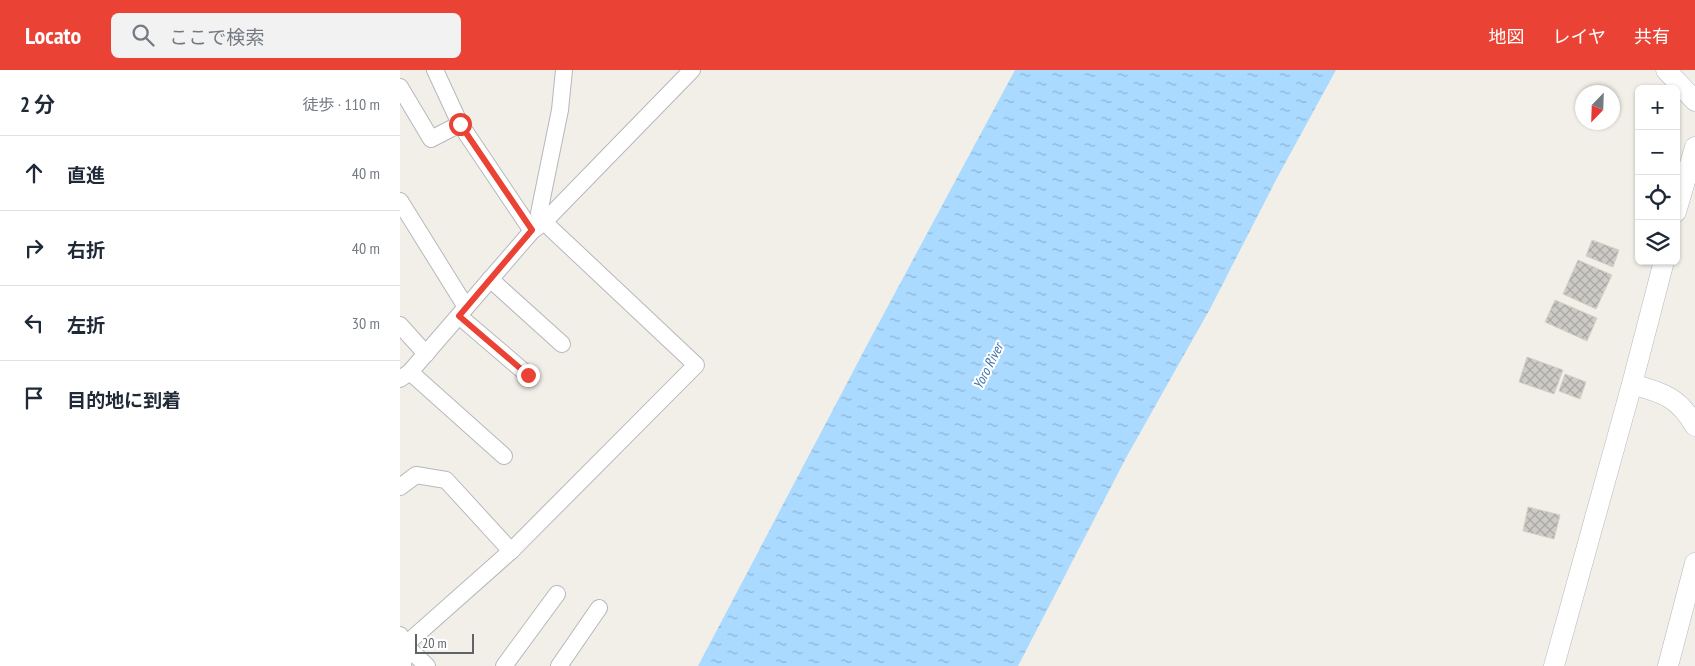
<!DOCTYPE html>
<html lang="ja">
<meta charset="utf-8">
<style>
body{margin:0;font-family:"PT Sans Narrow","Noto Sans JP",sans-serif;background:#f2f2f3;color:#1f2937}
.controls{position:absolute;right:15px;top:15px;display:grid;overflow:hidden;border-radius:8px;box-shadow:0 1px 4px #0004}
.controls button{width:45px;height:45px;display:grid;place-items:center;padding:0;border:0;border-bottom:1px solid #e0e1e3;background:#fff;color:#1f2937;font:25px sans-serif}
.compass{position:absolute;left:1175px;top:15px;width:45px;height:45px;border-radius:50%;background:#fff;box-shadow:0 1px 4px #0004;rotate:203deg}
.scale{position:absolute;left:15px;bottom:12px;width:59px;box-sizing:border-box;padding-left:5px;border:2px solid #5f6368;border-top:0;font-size:14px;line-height:18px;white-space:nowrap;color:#5f6368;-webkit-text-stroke:4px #fff;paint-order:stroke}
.stop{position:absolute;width:15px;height:15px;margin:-11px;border:4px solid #ea4335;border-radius:50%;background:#fff}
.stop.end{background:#ea4335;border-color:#fff;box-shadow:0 1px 5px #0008}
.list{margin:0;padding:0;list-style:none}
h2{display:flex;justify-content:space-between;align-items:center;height:65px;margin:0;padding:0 20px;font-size:21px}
h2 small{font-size:16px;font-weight:400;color:#747a83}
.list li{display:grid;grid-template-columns:32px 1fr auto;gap:15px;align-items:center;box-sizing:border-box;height:75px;padding:0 20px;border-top:1px solid #e0e1e3}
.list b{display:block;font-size:19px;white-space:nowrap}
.list em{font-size:16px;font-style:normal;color:#747a83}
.icon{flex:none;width:28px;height:28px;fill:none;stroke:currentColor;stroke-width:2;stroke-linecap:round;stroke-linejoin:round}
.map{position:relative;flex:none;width:1295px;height:596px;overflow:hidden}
header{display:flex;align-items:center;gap:30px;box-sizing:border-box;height:70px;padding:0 25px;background:#ea4335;color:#fff}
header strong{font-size:24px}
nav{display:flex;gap:28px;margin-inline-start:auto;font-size:18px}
.search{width:350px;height:45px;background:#f2f2f3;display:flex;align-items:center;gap:12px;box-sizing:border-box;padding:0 18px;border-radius:8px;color:#747a83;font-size:19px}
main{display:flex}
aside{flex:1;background:#fff}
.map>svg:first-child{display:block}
.water{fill:url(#water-ripples)}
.building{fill:url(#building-cross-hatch);stroke:#d6d1c6}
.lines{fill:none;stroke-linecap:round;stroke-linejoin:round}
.minor-casing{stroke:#b5b8bc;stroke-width:18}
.tertiary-casing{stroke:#b5b8bc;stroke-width:21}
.minor{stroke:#fff;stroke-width:16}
.tertiary{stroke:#fff;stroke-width:20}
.route{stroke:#ea4335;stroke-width:6}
.labels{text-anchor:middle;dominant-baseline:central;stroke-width:4;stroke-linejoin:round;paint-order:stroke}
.water-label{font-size:14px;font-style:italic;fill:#4174aa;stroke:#fff}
</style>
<header>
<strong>Locato</strong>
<div class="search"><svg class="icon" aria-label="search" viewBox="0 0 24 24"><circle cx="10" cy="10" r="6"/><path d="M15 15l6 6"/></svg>ここで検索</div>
<nav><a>地図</a><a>レイヤ</a><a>共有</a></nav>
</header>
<main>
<aside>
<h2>2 分<small>徒歩 · 110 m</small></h2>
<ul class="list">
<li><svg class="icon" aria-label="ahead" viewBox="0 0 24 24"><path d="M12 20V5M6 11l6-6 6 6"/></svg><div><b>直進</b></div><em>40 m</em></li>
<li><svg class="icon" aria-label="right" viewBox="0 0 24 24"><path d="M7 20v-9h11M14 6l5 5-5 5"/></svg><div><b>右折</b></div><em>40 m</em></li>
<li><svg class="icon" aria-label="left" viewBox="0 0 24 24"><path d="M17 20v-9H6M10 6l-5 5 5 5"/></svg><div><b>左折</b></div><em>30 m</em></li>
<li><svg class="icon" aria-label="arrive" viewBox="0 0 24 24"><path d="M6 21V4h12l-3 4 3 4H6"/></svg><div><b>目的地に到着</b></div></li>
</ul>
</aside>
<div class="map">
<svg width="1295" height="596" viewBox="0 0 1295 596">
<defs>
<pattern id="water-ripples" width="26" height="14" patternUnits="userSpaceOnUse" patternTransform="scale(1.25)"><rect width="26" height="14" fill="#aadaff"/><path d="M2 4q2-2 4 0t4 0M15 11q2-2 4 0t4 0" fill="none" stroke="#8eb4d2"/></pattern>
<pattern id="building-cross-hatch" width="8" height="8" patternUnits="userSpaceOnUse" patternTransform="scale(1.25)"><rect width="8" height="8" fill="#cccac5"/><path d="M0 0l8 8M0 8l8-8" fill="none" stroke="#a9a8a4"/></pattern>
</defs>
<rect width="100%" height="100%" fill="#f1efe8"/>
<polygon class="water" points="615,0 936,0 877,108 811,237 727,386 618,596 298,596 467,275"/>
<g class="building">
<polygon points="1192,170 1219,180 1213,197 1186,186"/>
<polygon points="1178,190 1212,205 1196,239 1163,224"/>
<polygon points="1155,230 1197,248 1187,271 1145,252"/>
<polygon points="1127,287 1163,300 1154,324 1119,312"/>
<polygon points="1165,304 1186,312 1180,329 1159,321"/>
<polygon points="1128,437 1160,445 1154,469 1123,461"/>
</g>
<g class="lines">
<g class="minor-casing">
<g id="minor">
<polyline points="35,0 60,54"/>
<polyline points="0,17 31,69 60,54 132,161"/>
<polyline points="0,131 66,237"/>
<polyline points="90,209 162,274"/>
<polyline points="59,246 128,305"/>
<polyline points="0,255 26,284"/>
<polyline points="10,302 104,386"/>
<polyline points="0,309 10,302 132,161 144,152 292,0"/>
<polyline points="0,417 16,405 46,410 111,481"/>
<polyline points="0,565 5,575 27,596"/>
<polyline points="3,596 5,575 111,481 296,295 144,152 139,143 160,40 164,0"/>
<polyline points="104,596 157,524"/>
<polyline points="159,596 199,538"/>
</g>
</g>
<g class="tertiary-casing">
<g id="tertiary">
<polyline points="1266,0 1295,31"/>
<polyline points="1276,142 1295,77"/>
<path d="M1232,314C1262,323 1278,326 1295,356"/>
<polyline points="1154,596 1232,314 1264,191"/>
<polyline points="1268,596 1295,493"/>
</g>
</g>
<use href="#minor" class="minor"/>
<use href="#tertiary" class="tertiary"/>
</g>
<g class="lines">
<polyline class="route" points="60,54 132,160 59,246 128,305"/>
</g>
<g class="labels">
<g class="water-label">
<text transform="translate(588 296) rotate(-63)">Yoro River</text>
</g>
</g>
</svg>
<div class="controls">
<button>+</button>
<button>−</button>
<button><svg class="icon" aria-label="locate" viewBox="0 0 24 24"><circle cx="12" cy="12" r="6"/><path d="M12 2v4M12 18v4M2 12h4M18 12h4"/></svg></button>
<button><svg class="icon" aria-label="layers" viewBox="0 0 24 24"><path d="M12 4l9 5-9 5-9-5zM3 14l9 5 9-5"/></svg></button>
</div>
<svg class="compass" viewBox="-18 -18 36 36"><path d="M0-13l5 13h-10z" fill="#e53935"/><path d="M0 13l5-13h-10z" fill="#747a83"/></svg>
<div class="scale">20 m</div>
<div class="stop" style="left:60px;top:54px"></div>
<div class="stop end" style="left:128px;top:305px"></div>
</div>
</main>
